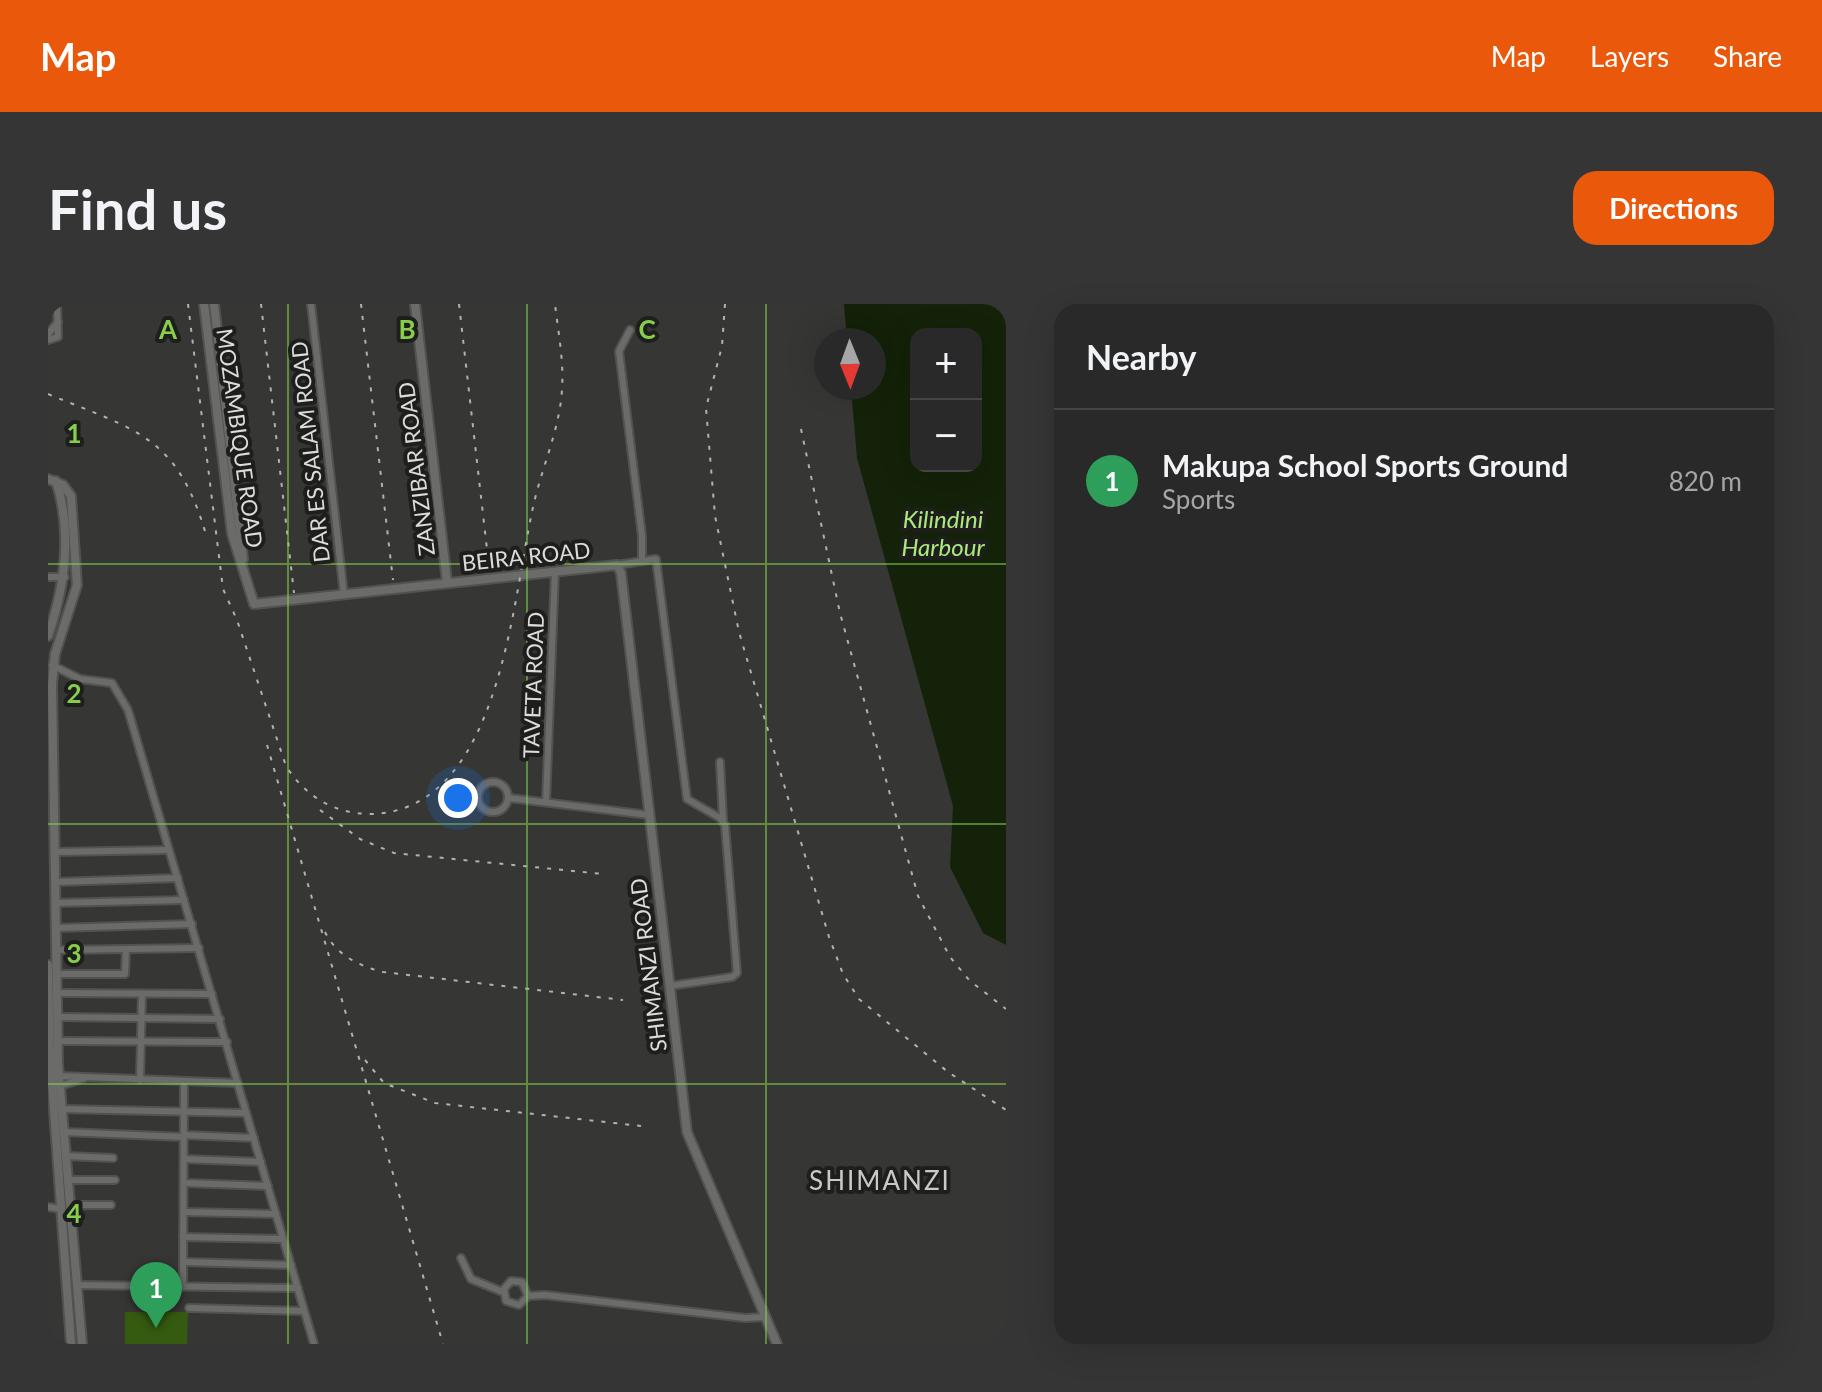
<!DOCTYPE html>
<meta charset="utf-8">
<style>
body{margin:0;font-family:Lato,sans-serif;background:#343534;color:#f1f3f6}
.controls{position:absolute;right:24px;top:24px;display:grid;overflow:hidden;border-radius:16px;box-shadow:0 8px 32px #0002}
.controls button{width:72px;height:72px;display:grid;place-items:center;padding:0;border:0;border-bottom:2px solid #444545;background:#282928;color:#f1f3f6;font:40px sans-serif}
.compass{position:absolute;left:766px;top:24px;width:72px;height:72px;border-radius:50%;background:#282928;box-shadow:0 8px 32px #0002;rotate:179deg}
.you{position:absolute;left:410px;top:494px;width:28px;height:28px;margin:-20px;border:6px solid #fff;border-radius:50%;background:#1a73e8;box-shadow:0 0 0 12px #1a73e833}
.badge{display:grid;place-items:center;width:52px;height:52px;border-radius:50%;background:#ea580c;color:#fff;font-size:26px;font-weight:700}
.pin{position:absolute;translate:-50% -66px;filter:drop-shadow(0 2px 4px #0008)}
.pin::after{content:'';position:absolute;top:42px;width:28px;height:24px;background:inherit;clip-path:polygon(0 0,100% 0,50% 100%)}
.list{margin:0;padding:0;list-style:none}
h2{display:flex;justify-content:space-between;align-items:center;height:104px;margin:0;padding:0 32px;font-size:34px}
h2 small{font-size:26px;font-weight:400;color:#a5a6a8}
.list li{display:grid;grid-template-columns:52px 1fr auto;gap:24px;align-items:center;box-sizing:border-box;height:144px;padding:0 32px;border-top:2px solid #444545}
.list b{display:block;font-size:30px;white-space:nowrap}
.list p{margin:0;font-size:26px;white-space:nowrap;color:#a5a6a8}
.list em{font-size:26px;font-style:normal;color:#a5a6a8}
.map{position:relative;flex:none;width:958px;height:1040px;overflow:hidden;border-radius:24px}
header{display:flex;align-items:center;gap:48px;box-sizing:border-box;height:112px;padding:0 40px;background:#ea580c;color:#fff}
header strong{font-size:38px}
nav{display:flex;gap:44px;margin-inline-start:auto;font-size:28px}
.intro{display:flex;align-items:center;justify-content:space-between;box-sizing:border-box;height:192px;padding:0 48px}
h1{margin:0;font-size:56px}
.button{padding:20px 36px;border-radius:24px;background:#ea580c;color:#fff;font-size:28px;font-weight:700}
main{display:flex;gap:48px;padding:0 48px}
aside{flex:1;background:#282928;border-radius:24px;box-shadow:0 8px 32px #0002}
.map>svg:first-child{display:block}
.green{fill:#345b0f}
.water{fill:#132208;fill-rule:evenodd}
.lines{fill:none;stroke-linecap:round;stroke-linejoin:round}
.street-casing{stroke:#525351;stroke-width:10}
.secondary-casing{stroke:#525351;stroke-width:12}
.street{stroke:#6b6c6a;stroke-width:6}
.secondary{stroke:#6b6c6a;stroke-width:8}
.rail{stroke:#b1b2b1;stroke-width:2;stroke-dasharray:4 8;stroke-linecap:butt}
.grid{fill:none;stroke:#87cf4b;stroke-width:2;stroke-opacity:0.55}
.labels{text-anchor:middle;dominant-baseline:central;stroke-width:8;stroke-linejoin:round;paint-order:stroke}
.street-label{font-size:22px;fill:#dbdcdb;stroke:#1e1e1d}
.water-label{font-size:24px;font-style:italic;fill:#abeb7d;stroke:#1e1e1d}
.quarter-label{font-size:26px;letter-spacing:2px;fill:#c9cac7;stroke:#1e1e1d}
.grid-label{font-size:26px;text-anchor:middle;font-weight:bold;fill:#87cf4b;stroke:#1e1e1d;stroke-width:8;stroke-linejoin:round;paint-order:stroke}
</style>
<header>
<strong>Map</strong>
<nav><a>Map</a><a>Layers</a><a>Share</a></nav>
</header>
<div class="intro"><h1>Find us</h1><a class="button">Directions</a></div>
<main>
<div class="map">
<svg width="958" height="1040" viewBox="0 0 958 1040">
<rect width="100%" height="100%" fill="#363735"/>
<polygon class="green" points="77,1008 140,1008 139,1040 77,1040"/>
<path class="water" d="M796,0H958V641L935,629L902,563L905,502L809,154L803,84H826V36H799ZM868,30H928V162H868Z"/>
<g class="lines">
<g class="street-casing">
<g id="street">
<polyline points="263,0 296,291"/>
<polyline points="582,26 571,47 594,232 594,256"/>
<polyline points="0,30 10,18"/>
<polyline points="0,36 10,33 9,0"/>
<polyline points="569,261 608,255 639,495 672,514 677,521 689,669 684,673 621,682"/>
<polyline points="0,273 17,273"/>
<polyline points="4,361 32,375 64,379 80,406 266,1040"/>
<polyline points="672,458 675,516"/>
<circle cx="445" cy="493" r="15"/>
<polyline points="461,494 601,511"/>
<polyline points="498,498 507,267"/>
<polyline points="7,548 121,546"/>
<polyline points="7,578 130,574"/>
<polyline points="8,599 136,596"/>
<polyline points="8,624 144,620"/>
<polyline points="8,646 151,644"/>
<polyline points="9,670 77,670 78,645"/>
<polyline points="9,689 164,690"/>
<polyline points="10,713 172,715"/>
<polyline points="10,737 179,738"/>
<polyline points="11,772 190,779"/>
<polyline points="92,776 94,690"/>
<polyline points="12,782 37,774"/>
<polyline points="14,805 198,809"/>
<polyline points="16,828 136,833"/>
<polyline points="136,831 206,834"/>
<polyline points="18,852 65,854"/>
<polyline points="136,855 213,858"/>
<polyline points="20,876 67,876"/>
<polyline points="136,879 220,882"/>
<polyline points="22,901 63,901"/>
<polyline points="0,903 13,905"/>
<polyline points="136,908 228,910"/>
<polyline points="135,933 235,935"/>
<polyline points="413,954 423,975 455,988"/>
<polyline points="136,958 243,961"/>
<polyline points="29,981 250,984"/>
<polyline points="135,983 136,777"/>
<polyline points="480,992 474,978 463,977 456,985 458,997 471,1001 480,992 497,991 697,1014 717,1013"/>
<polyline points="141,1004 256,1007"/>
</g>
</g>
<g class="secondary-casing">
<g id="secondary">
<polyline points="156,0 184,230 206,300 569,261 573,269 639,828 729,1040"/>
<polyline points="166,0 195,255"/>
<polyline points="367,0 399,278"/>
<polyline points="0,175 15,181 23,192 29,281 7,350 4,381 10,760 34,1040"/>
<path d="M0,332C17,282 25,229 8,177"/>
<polyline points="0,661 2,751 23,1040"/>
</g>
</g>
<use href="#street" class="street"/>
<use href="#secondary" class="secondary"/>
<g class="rail">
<path d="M140,0L175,285L189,316L238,462C257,492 286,510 323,510C451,507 464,300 484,208C492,167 512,126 514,85C516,57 510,27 507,0"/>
<polyline points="213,0 246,289"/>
<polyline points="313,0 345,276"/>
<polyline points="411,0 441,263"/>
<polyline points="677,0 674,42 658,104 667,212 691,328 781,633 795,670 811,695 900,768 958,806"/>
<path d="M0,90C90,127 130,132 159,234"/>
<polyline points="753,125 792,309 870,592 902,653 921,676 958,705"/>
<polyline points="219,441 395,1040"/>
<polyline points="272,506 312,535 346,549 555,570"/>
<path d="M277,628C288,651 311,662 335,668L575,696"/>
<polyline points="317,756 336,779 387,799 593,822"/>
</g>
</g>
<path class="grid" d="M240,0V1040M479,0V1040M718,0V1040M0,260H958M0,520H958M0,780H958"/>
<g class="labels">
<g class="street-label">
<text transform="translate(192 134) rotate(82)">MOZAMBIQUE ROAD</text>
<text transform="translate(262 148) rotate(-96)">DAR ES SALAM ROAD</text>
<text transform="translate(368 165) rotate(-97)">ZANZIBAR ROAD</text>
<text transform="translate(478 252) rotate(-6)">BEIRA ROAD</text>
<text transform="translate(485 381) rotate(-88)">TAVETA ROAD</text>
<text transform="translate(600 661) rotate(-97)">SHIMANZI ROAD</text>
</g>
<g class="water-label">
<text x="895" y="214">Kilindini<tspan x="895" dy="28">Harbour</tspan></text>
</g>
<g class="quarter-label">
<text x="832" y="876">SHIMANZI</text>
</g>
</g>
<g class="grid-label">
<text x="120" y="35">A</text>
<text x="359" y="35">B</text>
<text x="599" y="35">C</text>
<text x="26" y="139">1</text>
<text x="26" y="399">2</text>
<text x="26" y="659">3</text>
<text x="26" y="919">4</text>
</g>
</svg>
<div class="controls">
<button>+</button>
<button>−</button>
</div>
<svg class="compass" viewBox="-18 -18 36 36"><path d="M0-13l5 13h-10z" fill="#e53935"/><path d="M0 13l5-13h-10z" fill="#a5a6a8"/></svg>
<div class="you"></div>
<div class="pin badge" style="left:108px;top:1024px;background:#2e9e5b">1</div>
</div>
<aside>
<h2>Nearby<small></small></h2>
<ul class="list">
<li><span class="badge" style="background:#2e9e5b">1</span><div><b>Makupa School Sports Ground</b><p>Sports</p></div><em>820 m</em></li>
</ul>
</aside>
</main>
